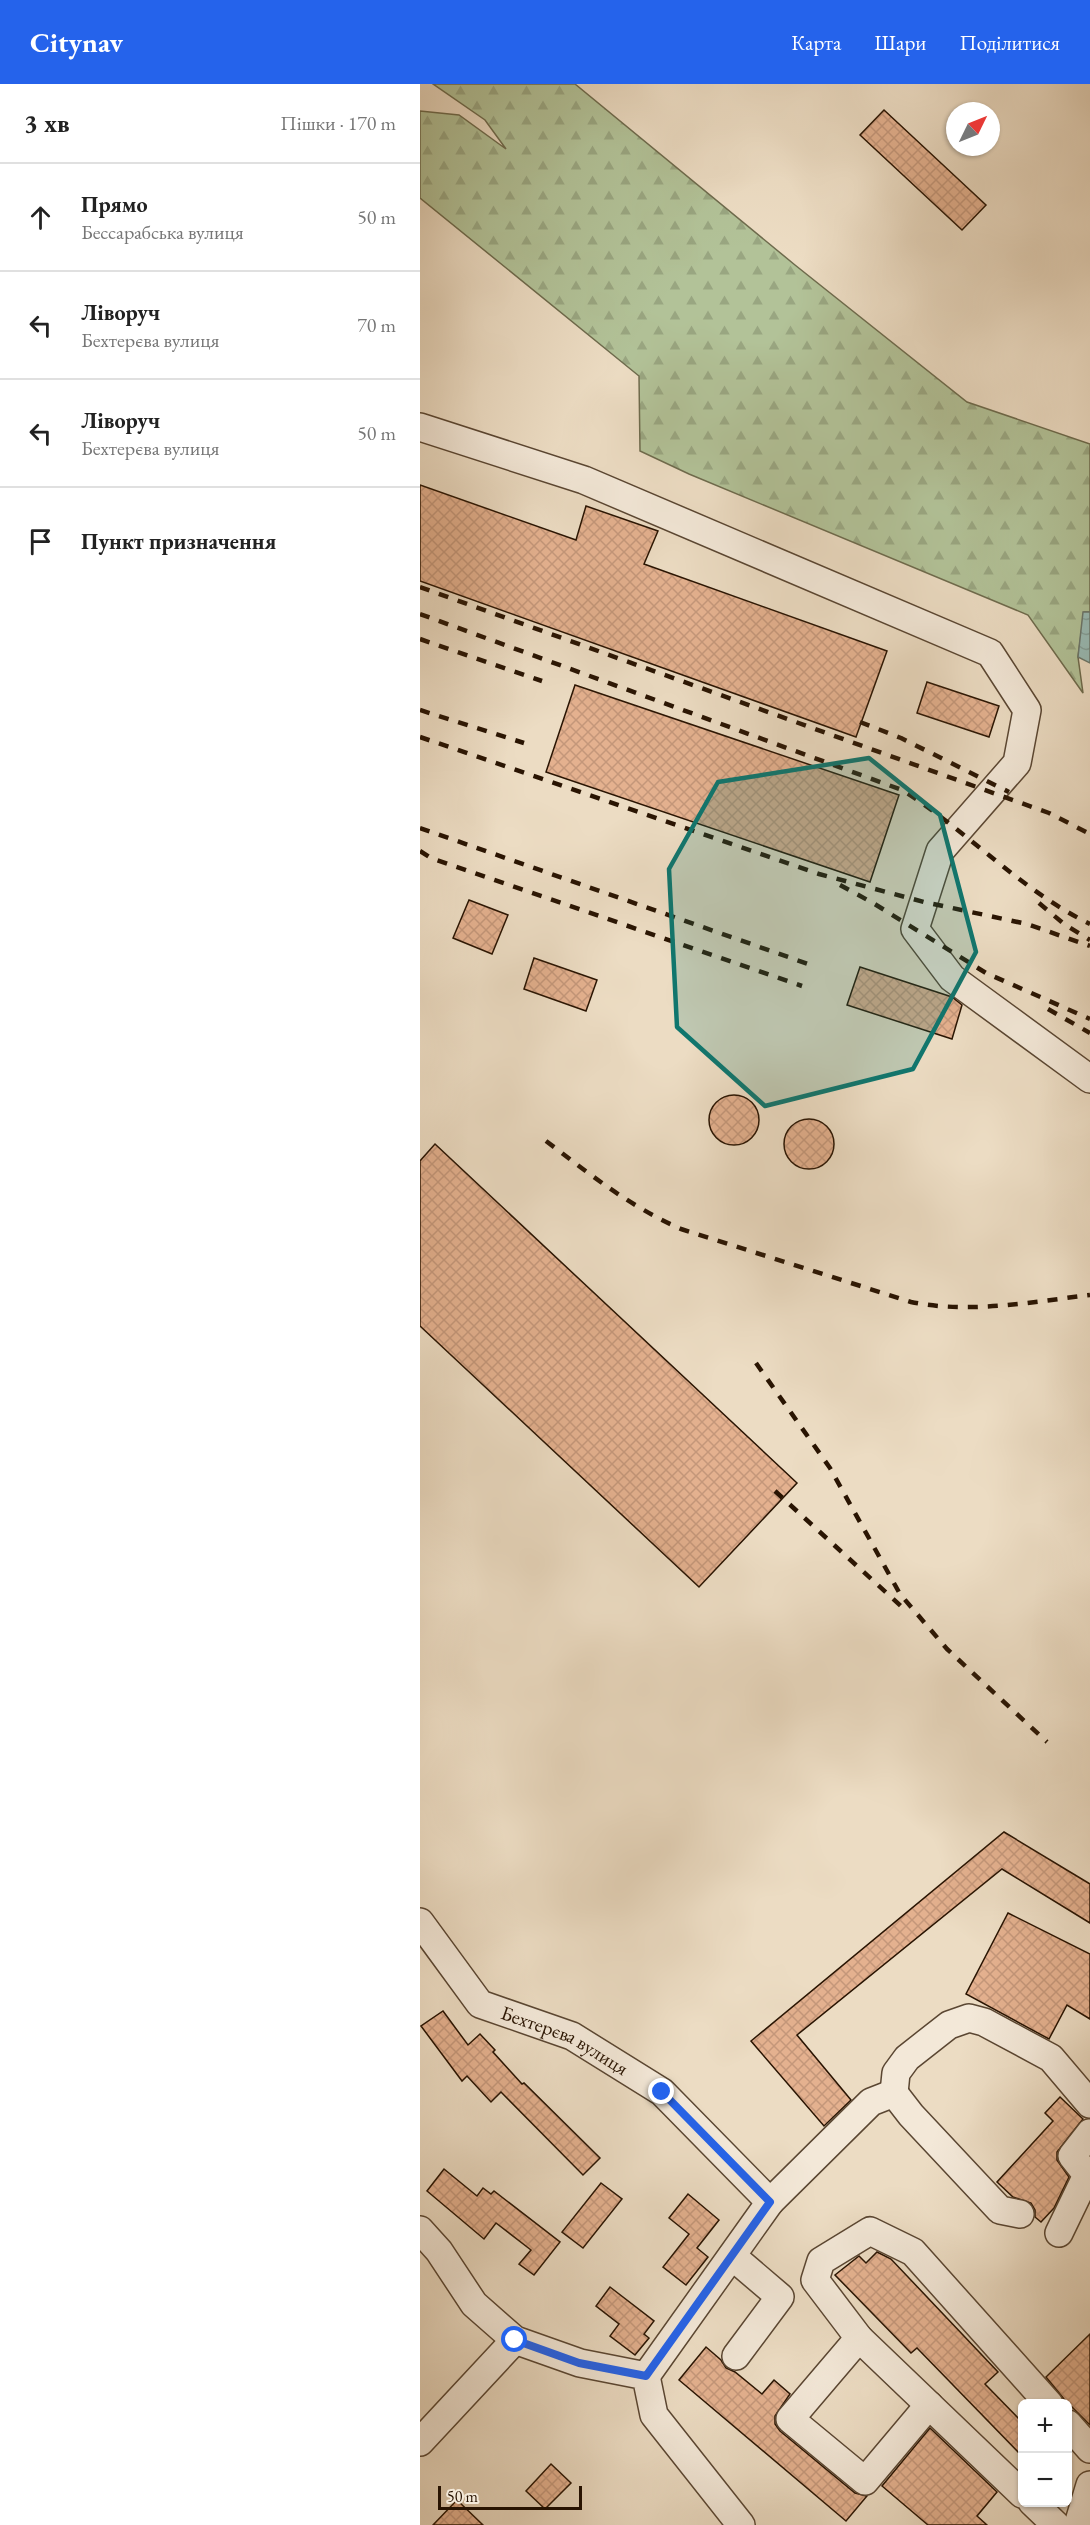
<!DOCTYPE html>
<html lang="uk">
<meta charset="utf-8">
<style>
body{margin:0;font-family:"EB Garamond",serif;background:#f6f6f6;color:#222}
.controls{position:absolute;right:18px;bottom:18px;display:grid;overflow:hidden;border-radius:9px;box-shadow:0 2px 4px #0004}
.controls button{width:54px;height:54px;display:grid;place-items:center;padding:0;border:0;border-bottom:2px solid #e0e0e0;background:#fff;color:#222;font:30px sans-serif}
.compass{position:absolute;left:526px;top:18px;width:54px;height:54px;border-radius:50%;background:#fff;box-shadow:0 2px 4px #0004;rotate:47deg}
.scale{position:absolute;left:18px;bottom:15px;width:144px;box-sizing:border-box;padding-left:6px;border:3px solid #291402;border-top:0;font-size:16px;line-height:21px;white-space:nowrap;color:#291402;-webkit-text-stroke:4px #f3e8d8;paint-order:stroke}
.stop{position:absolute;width:18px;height:18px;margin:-14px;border:4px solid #2563eb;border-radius:50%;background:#fff}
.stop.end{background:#2563eb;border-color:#fff;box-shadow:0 2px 6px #0008}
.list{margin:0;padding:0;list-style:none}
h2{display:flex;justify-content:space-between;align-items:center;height:78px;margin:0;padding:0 24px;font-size:26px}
h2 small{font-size:20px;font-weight:400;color:#767676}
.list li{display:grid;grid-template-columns:39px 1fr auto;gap:18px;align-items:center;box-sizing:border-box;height:108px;padding:0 24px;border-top:2px solid #e0e0e0}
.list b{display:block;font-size:22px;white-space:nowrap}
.list p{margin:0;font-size:20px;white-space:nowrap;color:#767676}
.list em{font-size:20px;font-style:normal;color:#767676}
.icon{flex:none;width:33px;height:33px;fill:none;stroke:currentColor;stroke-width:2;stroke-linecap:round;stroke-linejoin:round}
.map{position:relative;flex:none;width:670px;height:2441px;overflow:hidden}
header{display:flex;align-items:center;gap:36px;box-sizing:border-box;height:84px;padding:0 30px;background:#2563eb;color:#fff}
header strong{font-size:28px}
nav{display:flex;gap:33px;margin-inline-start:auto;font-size:21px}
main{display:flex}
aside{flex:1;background:#fff}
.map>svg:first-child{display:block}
.forest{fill:url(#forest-firs);stroke:#6e6b4d;stroke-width:1.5}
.water{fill:url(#water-waves);stroke:#6c786d;stroke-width:1.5}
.building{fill:url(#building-cross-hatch);stroke:#291402;stroke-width:1.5}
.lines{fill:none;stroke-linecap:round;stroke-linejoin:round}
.minor-casing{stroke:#5a4632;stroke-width:30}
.minor{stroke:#f3e8d8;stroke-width:27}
.rail{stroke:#291402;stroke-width:4.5;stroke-dasharray:10 10;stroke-linecap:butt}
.route{stroke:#2563eb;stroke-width:8}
.marked{fill:#0f766e;fill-opacity:0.2;stroke:#0f766e;stroke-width:4.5;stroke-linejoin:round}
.labels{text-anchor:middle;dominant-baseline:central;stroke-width:5;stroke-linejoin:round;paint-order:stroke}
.street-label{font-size:20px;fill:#291402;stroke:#f3e8d8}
</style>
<header>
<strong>Citynav</strong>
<nav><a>Карта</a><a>Шари</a><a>Поділитися</a></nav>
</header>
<main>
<aside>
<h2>3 хв<small>Пішки · 170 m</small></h2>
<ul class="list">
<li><svg class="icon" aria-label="ahead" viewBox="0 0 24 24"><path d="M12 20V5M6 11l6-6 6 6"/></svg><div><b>Прямо</b><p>Бессарабська вулиця</p></div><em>50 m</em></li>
<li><svg class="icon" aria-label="left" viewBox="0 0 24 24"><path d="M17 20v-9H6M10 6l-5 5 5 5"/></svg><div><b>Ліворуч</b><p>Бехтерєва вулиця</p></div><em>70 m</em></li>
<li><svg class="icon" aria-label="left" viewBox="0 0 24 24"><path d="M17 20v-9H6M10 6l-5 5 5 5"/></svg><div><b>Ліворуч</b><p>Бехтерєва вулиця</p></div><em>50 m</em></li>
<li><svg class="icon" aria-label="arrive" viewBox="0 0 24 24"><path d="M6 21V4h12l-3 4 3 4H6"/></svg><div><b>Пункт призначення</b></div></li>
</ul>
</aside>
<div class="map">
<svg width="670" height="2441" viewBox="0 0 670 2441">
<defs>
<pattern id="forest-firs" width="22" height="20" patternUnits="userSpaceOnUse" patternTransform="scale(1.5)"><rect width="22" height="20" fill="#b2c298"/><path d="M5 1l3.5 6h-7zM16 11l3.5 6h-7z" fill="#99a681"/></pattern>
<pattern id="water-waves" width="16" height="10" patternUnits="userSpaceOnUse" patternTransform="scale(1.5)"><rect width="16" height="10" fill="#99bbb5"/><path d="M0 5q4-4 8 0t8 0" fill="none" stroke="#84a09a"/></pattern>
<pattern id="building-cross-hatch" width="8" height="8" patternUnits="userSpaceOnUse" patternTransform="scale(1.5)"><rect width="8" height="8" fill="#e4b18f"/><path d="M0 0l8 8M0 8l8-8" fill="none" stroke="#c4977a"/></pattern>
</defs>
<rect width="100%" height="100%" fill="#ecdcc3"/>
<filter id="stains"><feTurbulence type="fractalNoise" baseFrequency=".00333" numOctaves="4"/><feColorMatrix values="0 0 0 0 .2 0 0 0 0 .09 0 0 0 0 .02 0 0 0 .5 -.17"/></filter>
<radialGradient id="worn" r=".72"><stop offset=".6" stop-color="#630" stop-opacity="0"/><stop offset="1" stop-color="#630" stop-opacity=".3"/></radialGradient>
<polygon class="forest" points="13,0 155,0 375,181 547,318 670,360 670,528 664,528 658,573 663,609 608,531 269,390 220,367 219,292 0,114 0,27 39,31 86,65 65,36"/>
<polygon class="water" points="663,528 670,528 670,579 658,573"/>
<g class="building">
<polygon points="464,26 566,121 542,146 440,51"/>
<polygon points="0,401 156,456 166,422 238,447 224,480 467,567 436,653 0,497"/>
<polygon points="507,598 579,622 569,653 497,629"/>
<polygon points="155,601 479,711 450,798 126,688"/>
<polygon points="49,816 88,831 72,870 33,854"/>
<polygon points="114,874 177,896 166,927 104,905"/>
<polygon points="440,883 532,913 542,921 532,955 427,921"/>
<circle cx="314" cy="1036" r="25"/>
<circle cx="389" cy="1060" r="25"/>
<polygon points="15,1060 377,1399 279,1503 0,1242 0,1077"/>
<polygon points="584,1748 670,1800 670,1839 582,1785 377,1951 431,2016 404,2042 331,1957"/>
<polygon points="588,1829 670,1870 670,1935 647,1921 629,1955 546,1910"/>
<polygon points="23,1927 48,1961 60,1950 75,1966 73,1968 102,2000 104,1999 180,2074 163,2091 81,2008 71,2018 47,1992 42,1997 1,1942"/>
<polygon points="640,2013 663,2035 637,2068 637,2076 649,2093 634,2124 621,2138 615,2133 615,2126 611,2119 593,2113 577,2098 633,2037 625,2029"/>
<polygon points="24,2085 57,2112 63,2104 71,2110 74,2107 140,2158 114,2191 99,2180 111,2166 76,2139 64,2155 7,2107"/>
<polygon points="181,2099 202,2115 163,2164 142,2148"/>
<polygon points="268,2110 299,2136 277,2164 288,2173 266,2201 243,2183 269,2150 249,2134"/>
<polygon points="457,2168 471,2175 578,2288 565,2300 603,2339 603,2373 497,2264 491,2269 415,2191 439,2172 446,2179"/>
<polygon points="190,2203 234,2237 224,2250 229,2254 215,2271 190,2252 199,2240 176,2222"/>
<polygon points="670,2250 670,2341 644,2315 626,2293"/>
<polygon points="286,2263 301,2276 306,2284 315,2288 342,2310 354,2296 370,2310 355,2332 355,2340 360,2347 435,2409 447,2412 426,2437 259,2296"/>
<polygon points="510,2344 577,2408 557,2432 567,2441 508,2441 462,2402"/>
<polygon points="131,2380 151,2399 125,2425 106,2407"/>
<polygon points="37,2416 63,2441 13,2441"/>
</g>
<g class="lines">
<g class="minor-casing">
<g id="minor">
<polyline points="0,343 164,396 570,569 607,626 597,679 520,767 495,845 532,894 670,995"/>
<path id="s1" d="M0,1838L60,1920L152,1952L242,2008L350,2118L226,2292"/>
<polyline points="474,2009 476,1989 487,1974 529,1941 549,1934 564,1938 631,1974 670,2020"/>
<polyline points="350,2118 451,2018 474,2009 491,2031 580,2126 600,2130"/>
<polyline points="0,2146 19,2167 54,2220 95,2256 160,2279 226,2292 234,2331 321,2441"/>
<polyline points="639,2149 667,2091 652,2072 670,2049"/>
<polyline points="312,2172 360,2213 316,2272"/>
<polyline points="439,2254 370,2335 445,2397 509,2321"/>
<polyline points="648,2340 670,2365"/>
<polyline points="0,2358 95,2256"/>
<polyline points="602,2410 439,2254 395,2196 401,2177 450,2147 493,2168 629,2320"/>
<polyline points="612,2418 636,2441"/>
<polyline points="658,2441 670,2401"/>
</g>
</g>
<use href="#minor" class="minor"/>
<g class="rail">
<polyline points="0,503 629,729 670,750"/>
<path d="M0,530L482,706C548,747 600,806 670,840"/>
<polyline points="0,555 122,597"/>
<polyline points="0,626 104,659"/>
<polyline points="440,638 481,654 589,708"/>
<polyline points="0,653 399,790 504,818 607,840 670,862"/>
<polyline points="0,744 391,881"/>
<polyline points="0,767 11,774 382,902"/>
<polyline points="420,801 453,819 566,889 670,935"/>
<polyline points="619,819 644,840 670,856"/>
<polyline points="628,925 670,949"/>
<path d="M126,1057C171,1091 209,1122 261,1145L491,1218C550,1230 611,1218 670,1211"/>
<polyline points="336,1279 410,1384 480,1510 527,1565 627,1658"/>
<polyline points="355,1407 483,1524"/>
</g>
</g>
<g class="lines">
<polyline class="route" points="95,2256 159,2279 226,2292 350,2118 242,2008"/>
</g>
<path class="marked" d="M449,674L520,731L556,868L493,985L345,1022L257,943L249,785L298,698Z"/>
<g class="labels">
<g class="street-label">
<text stroke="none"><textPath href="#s1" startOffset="194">Бехтерєва вулиця</textPath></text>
</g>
</g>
<rect width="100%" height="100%" filter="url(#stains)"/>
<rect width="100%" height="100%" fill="url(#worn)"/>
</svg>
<div class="controls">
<button>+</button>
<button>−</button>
</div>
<svg class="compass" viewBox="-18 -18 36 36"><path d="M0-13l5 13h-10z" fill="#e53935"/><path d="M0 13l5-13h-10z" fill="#767676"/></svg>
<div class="scale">50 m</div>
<div class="stop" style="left:95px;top:2256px"></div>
<div class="stop end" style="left:242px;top:2008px"></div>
</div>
</main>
